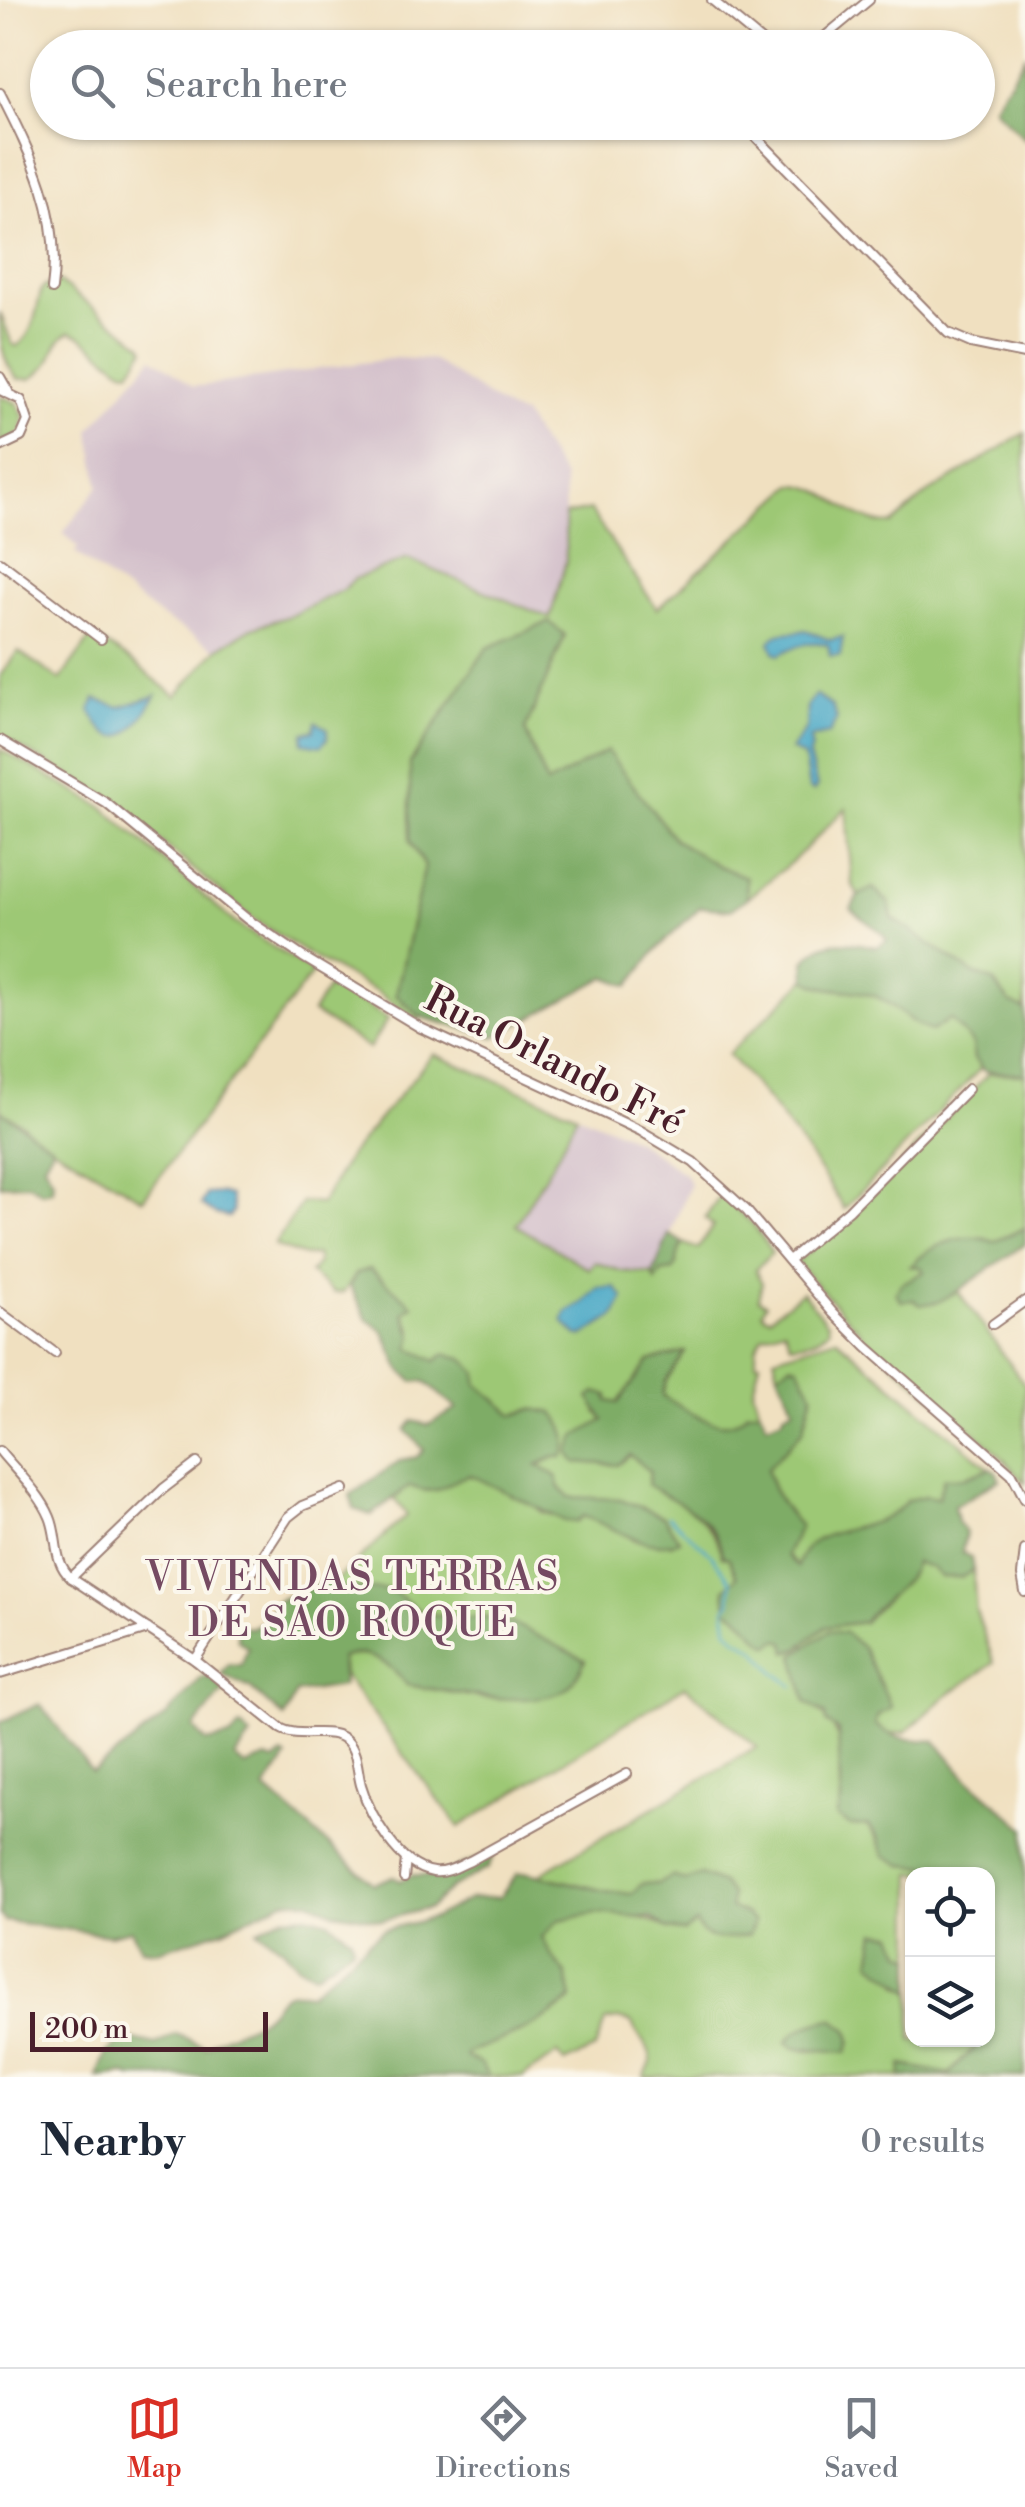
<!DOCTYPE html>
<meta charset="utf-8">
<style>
body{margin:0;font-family:"Libre Bodoni",serif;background:#f2f2f3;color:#1f2937}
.controls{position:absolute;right:30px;bottom:30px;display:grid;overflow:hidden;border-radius:20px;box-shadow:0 2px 8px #0004}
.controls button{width:90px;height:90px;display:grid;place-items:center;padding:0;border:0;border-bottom:2px solid #e0e1e3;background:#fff;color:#1f2937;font:50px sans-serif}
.scale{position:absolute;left:30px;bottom:25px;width:238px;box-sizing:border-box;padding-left:10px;border:5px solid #4a1f2b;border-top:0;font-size:28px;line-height:35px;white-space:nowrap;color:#4a1f2b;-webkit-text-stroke:8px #fbf7ec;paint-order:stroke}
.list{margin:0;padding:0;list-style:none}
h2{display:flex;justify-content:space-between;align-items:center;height:130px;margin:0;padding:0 40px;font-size:42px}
h2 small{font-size:32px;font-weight:400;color:#747a83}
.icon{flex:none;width:55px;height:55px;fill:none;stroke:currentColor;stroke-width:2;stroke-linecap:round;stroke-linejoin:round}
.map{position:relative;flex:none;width:1025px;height:2077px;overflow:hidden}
.search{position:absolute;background:#fff;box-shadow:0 2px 8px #0004;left:30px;right:30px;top:30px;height:110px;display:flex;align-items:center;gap:25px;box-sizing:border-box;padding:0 35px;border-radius:55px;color:#747a83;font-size:38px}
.sheet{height:290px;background:#fff}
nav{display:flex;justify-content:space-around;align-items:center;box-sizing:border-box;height:140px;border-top:2px solid #e0e1e3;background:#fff;font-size:28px;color:#747a83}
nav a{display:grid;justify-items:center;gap:5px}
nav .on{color:#d93025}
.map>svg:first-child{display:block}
.industrial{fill:#d1bdc9}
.green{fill:#9dc874;stroke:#747450;stroke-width:2.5;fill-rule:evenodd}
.forest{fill:#7eac66;stroke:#646648;stroke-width:2.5}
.water{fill:#45a6c5;stroke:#486278;stroke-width:2.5}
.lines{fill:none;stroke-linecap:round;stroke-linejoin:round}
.stream{stroke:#45a6c5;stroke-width:2.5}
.minor-casing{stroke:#9d8076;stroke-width:12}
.minor{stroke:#fff;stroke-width:8}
.labels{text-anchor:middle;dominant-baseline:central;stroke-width:8;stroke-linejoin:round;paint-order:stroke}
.street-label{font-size:38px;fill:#4a1f2b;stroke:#fbf7ec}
.neighbourhood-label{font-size:40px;letter-spacing:2.5px;fill:#754a62;stroke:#fbf7ec}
</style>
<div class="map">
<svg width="1025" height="2077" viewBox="0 0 1025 2077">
<rect width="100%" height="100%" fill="#fbf7ec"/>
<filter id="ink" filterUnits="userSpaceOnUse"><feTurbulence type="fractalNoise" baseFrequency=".01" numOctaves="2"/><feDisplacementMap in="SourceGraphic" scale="20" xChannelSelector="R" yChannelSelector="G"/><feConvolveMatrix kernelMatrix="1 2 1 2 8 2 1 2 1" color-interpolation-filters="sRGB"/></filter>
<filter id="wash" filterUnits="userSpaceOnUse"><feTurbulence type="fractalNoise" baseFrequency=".0048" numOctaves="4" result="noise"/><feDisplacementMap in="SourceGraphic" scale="40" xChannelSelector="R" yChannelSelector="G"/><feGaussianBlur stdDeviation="2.25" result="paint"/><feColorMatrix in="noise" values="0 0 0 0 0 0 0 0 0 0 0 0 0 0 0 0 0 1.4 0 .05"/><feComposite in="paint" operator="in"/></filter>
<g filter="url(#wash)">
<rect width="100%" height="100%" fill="#f0e0c0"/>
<g class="industrial">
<polygon points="153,357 193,386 200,386 396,358 433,360 510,411 523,415 564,478 566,561 551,618 407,559 354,579 344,589 292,615 252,628 217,649 163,618 75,553 78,547 63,533 99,486 90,430"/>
<polygon points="577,1114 635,1139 686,1175 690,1184 688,1190 653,1274 621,1271 596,1262 589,1270 515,1225 537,1192"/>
</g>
<g class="green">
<path d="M58,281L142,344L145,349L130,371L123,370L80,336L70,332C55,342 57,346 50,360C47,367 37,375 31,379H18C0,360 0,337 0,312L12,344L17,346C35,334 36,308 42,288Z"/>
<polygon points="0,396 17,403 24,417 20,433 0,444"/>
<path d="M1025,433V1010L1009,1002L993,981L972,973L892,918L889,903L873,888L858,896L852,883L846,808L794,860L747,898L746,877L718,866L675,840L607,752L547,785L525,730L565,636L410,841L425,866L396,995L421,1017L418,1021L377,992L309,955L249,916L109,798L0,736V676L18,651L60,680L92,636L129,659L176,696L217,649L252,628L292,615L344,589L354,579L407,559L550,618L566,561L565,515L590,510L657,609L793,485C830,484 850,524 892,524L927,494Z"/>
<polygon points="0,749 103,807 235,923 313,972 143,1199 30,1134 24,1125 0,1110"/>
<path d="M806,979C829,995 852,986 877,997C898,1006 910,1025 932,1031L950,1018L973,1044L974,1058L981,1068L844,1209C810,1152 772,1103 728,1054Z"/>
<polygon points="331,983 388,1019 369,1048 312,1012"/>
<path d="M433,1054L577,1114L559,1152L516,1225L589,1269L595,1262L621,1271L653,1274L656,1280L661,1272L677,1264L676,1257L683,1243L698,1249L713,1226L705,1218L721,1195L754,1225L772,1253L755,1270L762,1283L758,1299L766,1304L762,1311L764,1315L770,1317L802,1292L827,1323L829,1329C820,1341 805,1343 791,1344L784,1328L763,1335L756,1348V1362H760L753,1390L760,1410L747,1412C725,1440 684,1410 662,1396L666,1381L684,1352L649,1361L618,1403L608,1401L597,1412L604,1420L592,1428L576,1462L617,1465L630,1455C655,1475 719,1525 722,1556L729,1558L737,1577L733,1583L743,1621L785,1642L825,1627L864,1622C878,1601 910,1587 914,1562L931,1567L941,1577H962L973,1570L976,1611L994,1663L946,1696L906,1732L886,1734L874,1724L878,1715L892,1708L862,1647L829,1631L795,1656L806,1702C854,1732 834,1752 841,1801C861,1818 876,1830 884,1855L903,1865L944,1869L945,1874H912V1957L902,1952L898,1984L912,1992V2040H977L975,2047L949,2074L903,2065L901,2077H644C646,2072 650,2067 651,2062C653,2049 635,2035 632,2023L618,2019L605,2021L595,2049L565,2063L558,2054L522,2077H488L481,2064L465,2057L467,2053C504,2039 542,2026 572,1999L566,1974L551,1955L542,1937C547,1932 553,1923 559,1920C585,1906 645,1915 668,1929L745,1914L729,1908L673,1876L658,1884L643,1883L631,1894L606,1891L538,1875L757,1747L685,1686L459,1827L343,1675L341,1658C367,1648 392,1664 407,1685L483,1698L542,1697L534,1635L514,1624L482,1616L464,1619L422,1613L392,1590L342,1588L332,1584L407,1515L394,1499L410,1485C447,1502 441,1476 468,1476C484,1475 518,1497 533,1504L542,1512L576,1522L583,1516L604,1523L635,1540L671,1544L679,1539L669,1528L569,1497L560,1488L556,1476L537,1465L555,1457L533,1409L514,1415L476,1384L408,1347L412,1329L404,1313L412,1306L370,1269L357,1273L344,1292L334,1293L310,1273L318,1263L316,1255L304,1256L274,1245L302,1202L321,1204L349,1156ZM832,2019L848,2030L851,2041C830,2048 806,2059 787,2042Z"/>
<polygon points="989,1073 1025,1074 1025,1228 994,1242 980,1237 912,1266 921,1267 925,1272 901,1284 914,1300 938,1301 958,1291 1025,1385 1025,1483 994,1449 872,1345 796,1262 851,1215"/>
<path d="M836,1338L990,1468L963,1478H944L938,1498L925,1496L887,1519L821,1539L798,1568L786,1555L800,1526C784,1510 772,1491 767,1468L803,1430L813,1394L797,1366L778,1373L774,1357Z"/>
</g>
<g class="forest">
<polygon points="1025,56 1025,140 993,107"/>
<polygon points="549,622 565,635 525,730 547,784 607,751 675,840 718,866 746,877 747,898 730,910 700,907 657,949 629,986 606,977 495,1037 421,1017 396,995 425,866 410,841 410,763 487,648"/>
<path d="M873,888L889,903L892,918L972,973L993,981L1009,1002L1025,1010V1074L984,1071L974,1058L973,1044L950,1019L932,1031C910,1025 898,1007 877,997C852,986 829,995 806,979L805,961C826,935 847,942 878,947L887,940C878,926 863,921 851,909L858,896Z"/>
<path d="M0,1110C18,1122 33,1134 51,1145V1151L44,1164L53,1180L52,1190L41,1192L29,1184L0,1185Z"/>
<path d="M1025,1228V1244L958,1291L938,1302L920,1305L914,1300L901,1301L896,1293L901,1284L924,1272L921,1267L911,1266C932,1243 966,1231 994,1242Z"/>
<path d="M669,1234L683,1243C676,1252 679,1261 674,1270L661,1272L656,1281L653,1274Z"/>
<path d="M370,1269L413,1305L404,1313L413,1336L409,1348L436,1361L445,1354L463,1358L477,1373V1384L514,1415L533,1409L554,1413C565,1428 571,1439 563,1457H554L537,1465L556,1476L560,1488L569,1497L621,1499L664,1517L679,1540C654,1555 609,1525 583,1516L576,1522L565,1521L471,1475C443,1481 441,1499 410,1486L371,1515L354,1509L350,1495L401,1460L417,1457L424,1450L406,1430L413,1421L428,1425L457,1409L424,1381L414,1382L400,1369L384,1332L367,1319L350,1286L357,1273Z"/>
<path d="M685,1352L666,1381L662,1395C684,1410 726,1440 747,1412L760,1410L767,1424L783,1418L784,1413L794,1408L778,1373L791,1364L798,1366L813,1394L803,1430L767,1469C772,1491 784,1510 800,1526L786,1555L797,1567C799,1562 800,1557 803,1553C822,1522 884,1535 907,1500L925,1496L938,1498L944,1478H963L990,1468L997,1472L1000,1480C983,1487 971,1499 954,1505L957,1522L966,1533L962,1552L971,1558L973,1570L962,1577H941L931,1567L915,1562C909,1587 878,1601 864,1622L825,1627L797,1649L787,1652L785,1642L778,1640L770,1645C751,1638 747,1615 727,1610L725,1588L737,1577L729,1558L722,1556C719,1517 676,1503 648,1485L650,1471L630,1455L618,1465L576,1462L569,1453L576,1436L604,1420L589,1398L595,1392L608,1395V1401L618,1403L649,1361Z"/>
<path d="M325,1581L343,1588L392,1590L422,1613L464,1619L482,1616L514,1624L585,1660C580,1672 574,1685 562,1691C524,1710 448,1690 407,1685C392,1664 366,1647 341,1658L343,1686L296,1693L284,1718L250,1688L221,1674L229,1664L241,1665L248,1648L238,1640L237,1626L250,1628L267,1620L276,1601Z"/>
<path d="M829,1631L846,1633L862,1647L892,1708L878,1715L875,1724C894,1740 912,1740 936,1741L967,1778L1025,1828V2077H901L902,2065L949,2074L975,2047L977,2040H988V1874H945L944,1869L903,1865L884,1855L878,1837L868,1825L851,1826L836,1816L841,1801L838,1730L826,1722L825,1714L806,1702L794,1655Z"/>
<polygon points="202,1677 211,1678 225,1689 194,1728 206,1742 231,1737 240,1726 251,1736 235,1758 245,1766 267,1758 274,1761 283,1755 287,1758 265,1789 374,1884 394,1876 400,1881 412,1875 439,1876 491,1853 494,1855 488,1868 451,1888 430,1908 382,1920 334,1912 310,1901 284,1901 223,1930 157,1951 141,1949 131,1930 110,1935 5,1921 0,1915 0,1722 40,1704 92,1772 165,1717"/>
<path d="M528,1873L606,1891L631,1894L643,1883L658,1884L673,1876L685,1881L701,1875L723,1884L731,1895L730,1908L745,1914L754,1922L749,1935C728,1939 706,1946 696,1923L684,1932L668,1929L651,1918L597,1913L559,1920L542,1937L551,1955L566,1974L572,1998C542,2026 504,2038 467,2053L465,2057L481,2064L488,2077H132L124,2074L97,2077L107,2052L126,2038L156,2045L176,2034L206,2047C222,2034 240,2031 258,2021C282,2007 273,1986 310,1993L383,1930L433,1918L470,1899L500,1897L517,1874Z"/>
<polygon points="307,1915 329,1921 351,1938 353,1947 316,1973 299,1967 283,1948 257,1930 282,1917"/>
<polygon points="876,1932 894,1934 902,1952 912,1957 912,1992 871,1962"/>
<path d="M832,2019L848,2030L851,2041L847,2052L794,2048L787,2042C798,2026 814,2023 832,2019Z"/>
</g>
<g class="water">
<path d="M805,630L830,640L843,637L840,656H830L828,645C813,639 793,646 779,655L774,652L770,642C777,628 792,635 805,630Z"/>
<polygon points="815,695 832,706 837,719 829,734 810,738 812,749 809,756 817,786 814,791 809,789 804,757 791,750 806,728 807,706"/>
<path d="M156,696C136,728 115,762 90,710L95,699L120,707Z"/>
<polygon points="316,722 328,729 327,739 321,746 303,743 304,733 314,730"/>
<polygon points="219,1193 230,1196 233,1211 229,1217 215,1214 201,1205 206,1194"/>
<polygon points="615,1287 624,1298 614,1317 583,1336 578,1336 563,1322 567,1312 584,1302 598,1288"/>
</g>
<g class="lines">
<polyline class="stream" points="668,1516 710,1553 731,1581 730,1602 725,1609 728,1629 736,1638 755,1649 775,1672 793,1686"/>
</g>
</g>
<g filter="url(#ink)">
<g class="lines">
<g class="minor-casing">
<g id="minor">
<polyline points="712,0 770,48"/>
<polyline points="811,48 869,0"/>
<path d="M0,93C32,156 62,215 52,289"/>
<polyline points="748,122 756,137 948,333 971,343 1025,354"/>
<polyline points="0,377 8,391"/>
<polyline points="0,390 21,400 28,421 21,437 0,447"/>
<polyline points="0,562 101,639"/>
<polyline points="0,740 106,803 247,919 303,957 421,1028 641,1131 693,1162 746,1210 833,1313 867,1347 1012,1474 1025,1499"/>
<polyline points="789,1260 849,1210 968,1089"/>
<polyline points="0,1312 55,1353"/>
<polyline points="993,1324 1025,1301"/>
<path d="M0,1451C16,1471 40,1493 50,1517C59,1538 52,1560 71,1578L195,1660L280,1728C300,1740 331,1725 347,1741C358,1752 357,1771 361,1785C370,1816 399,1867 433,1872C446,1874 459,1866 470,1861L627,1774"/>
<polyline points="1025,1550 1022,1575 1025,1592"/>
<polyline points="71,1578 163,1489 197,1463"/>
<polyline points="195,1660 288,1517 302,1506 344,1489"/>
<polyline points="0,1674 148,1629"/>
<polyline points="404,1878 406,1859"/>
</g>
</g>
<use href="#minor" class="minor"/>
</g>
</g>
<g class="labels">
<g class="street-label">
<text transform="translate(554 1061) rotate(27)">Rua Orlando Fré</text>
</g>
<g class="neighbourhood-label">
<text x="353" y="1578">VIVENDAS TERRAS<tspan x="353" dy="46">DE SÃO ROQUE</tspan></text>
</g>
</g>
</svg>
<div class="controls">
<button><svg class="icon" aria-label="locate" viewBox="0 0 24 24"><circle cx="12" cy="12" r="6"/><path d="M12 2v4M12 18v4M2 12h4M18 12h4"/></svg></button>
<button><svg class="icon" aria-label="layers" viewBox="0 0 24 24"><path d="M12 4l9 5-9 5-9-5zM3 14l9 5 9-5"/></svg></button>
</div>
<div class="scale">200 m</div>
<div class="search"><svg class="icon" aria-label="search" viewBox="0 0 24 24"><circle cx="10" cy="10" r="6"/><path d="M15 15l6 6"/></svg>Search here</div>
</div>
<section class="sheet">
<h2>Nearby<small>0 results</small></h2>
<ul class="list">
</ul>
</section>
<nav>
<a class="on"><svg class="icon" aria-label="map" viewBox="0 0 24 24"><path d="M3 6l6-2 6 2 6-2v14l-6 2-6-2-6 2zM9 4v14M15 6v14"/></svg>Map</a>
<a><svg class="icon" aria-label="directions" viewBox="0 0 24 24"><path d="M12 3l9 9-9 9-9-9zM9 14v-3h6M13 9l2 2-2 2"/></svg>Directions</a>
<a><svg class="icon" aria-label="saved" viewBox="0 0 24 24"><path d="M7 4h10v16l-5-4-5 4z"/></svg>Saved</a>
</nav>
